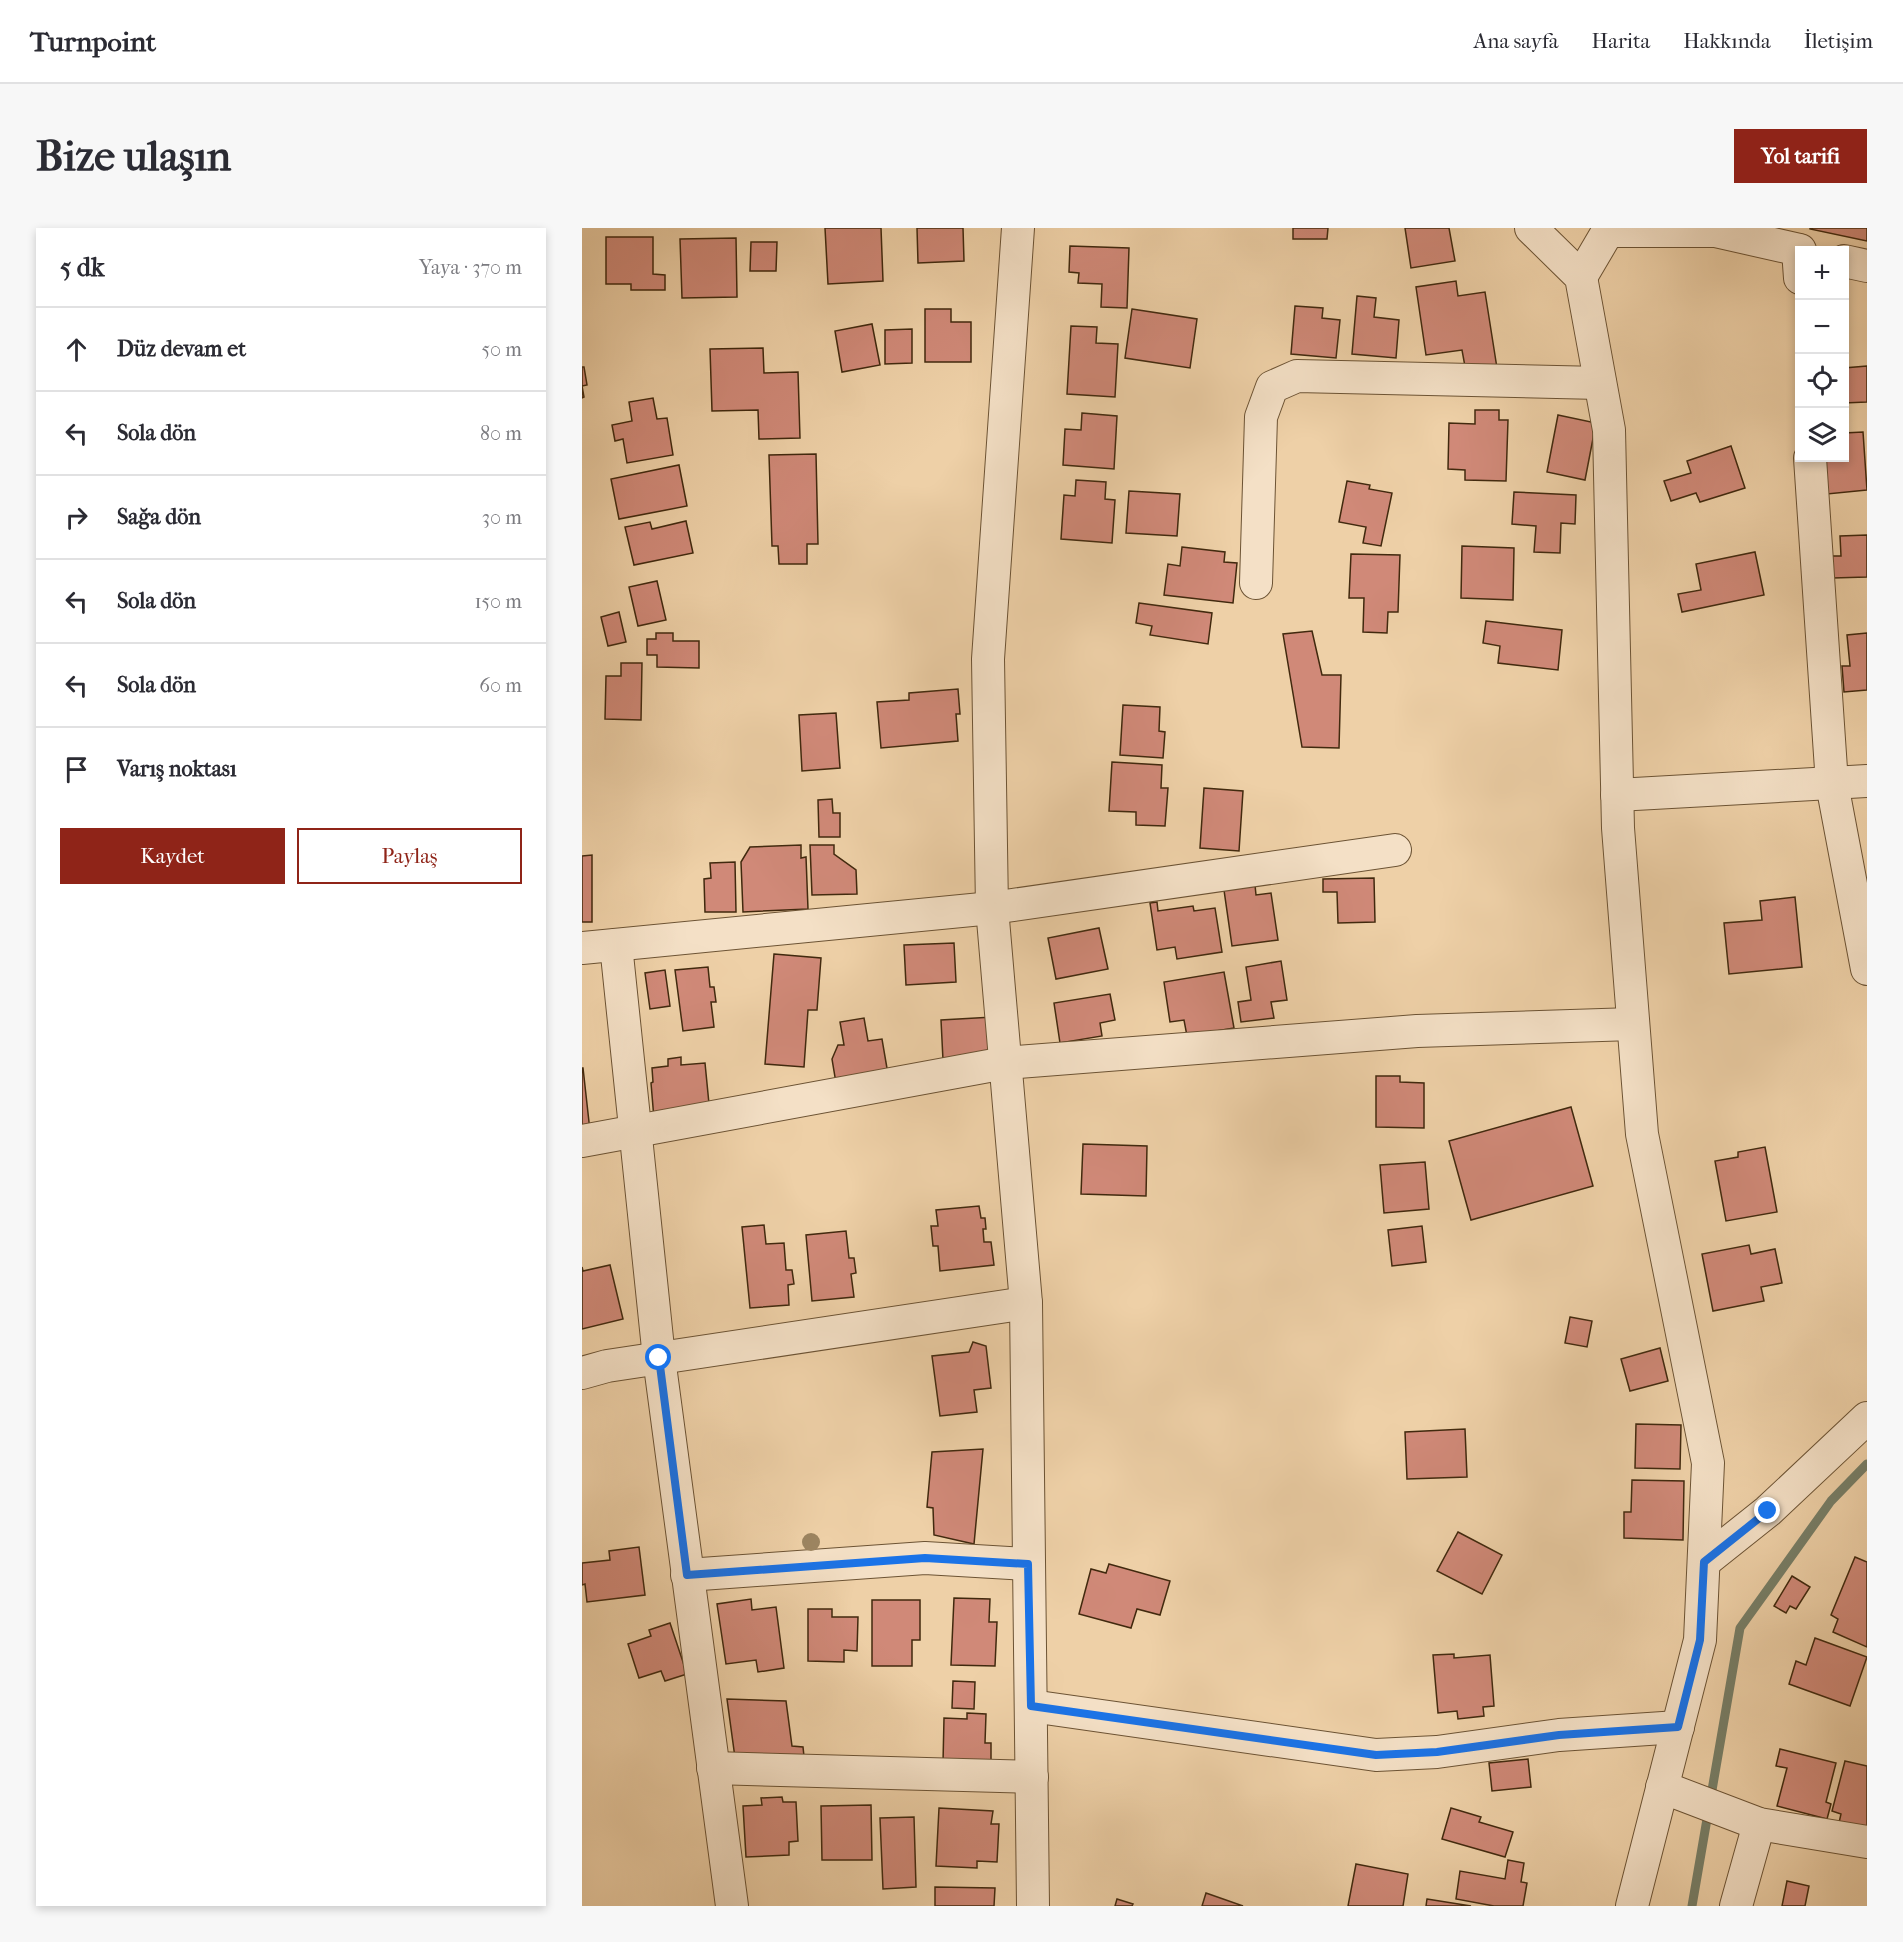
<!DOCTYPE html>
<html lang="tr">
<meta charset="utf-8">
<style>
body{margin:0;font-family:"IM FELL French Canon",serif;background:#f7f7f7;color:#2b2b33}
.controls{position:absolute;right:18px;top:18px;display:grid;overflow:hidden;border-radius:0px;box-shadow:0 3px 9px #0003}
.controls button{width:54px;height:54px;display:grid;place-items:center;padding:0;border:0;border-bottom:2px solid #e1e1e2;background:#fff;color:#2b2b33;font:30px sans-serif}
.stop{position:absolute;width:18px;height:18px;margin:-14px;border:4px solid #1a73e8;border-radius:50%;background:#fff}
.stop.end{background:#1a73e8;border-color:#fff;box-shadow:0 2px 6px #0008}
.list{margin:0;padding:0;list-style:none}
h2{display:flex;justify-content:space-between;align-items:center;height:78px;margin:0;padding:0 24px;font-size:26px}
h2 small{font-size:20px;font-weight:400;color:#7c7c81}
.list li{display:grid;grid-template-columns:39px 1fr auto;gap:18px;align-items:center;box-sizing:border-box;height:84px;padding:0 24px;border-top:2px solid #e1e1e2}
.list b{display:block;font-size:22px;white-space:nowrap}
.list em{font-size:20px;font-style:normal;color:#7c7c81}
.actions{display:flex;gap:12px;padding:18px 24px}
.actions a{flex:1;padding:14px 0;border:2px solid #8f2418;border-radius:0px;text-align:center;font-size:21px;color:#8f2418}
.actions .main{background:#8f2418;color:#fff}
.icon{flex:none;width:33px;height:33px;fill:none;stroke:currentColor;stroke-width:2;stroke-linecap:round;stroke-linejoin:round}
.map{position:relative;flex:none;width:1285px;height:1678px;overflow:hidden;border-radius:0px}
header{display:flex;align-items:center;gap:36px;box-sizing:border-box;height:84px;padding:0 30px;background:#fff;border-bottom:2px solid #e1e1e2}
header strong{font-size:28px}
nav{display:flex;gap:33px;margin-inline-start:auto;font-size:21px}
.intro{display:flex;align-items:center;justify-content:space-between;box-sizing:border-box;height:144px;padding:0 36px}
h1{margin:0;font-size:42px}
.button{padding:15px 27px;border-radius:0px;background:#8f2418;color:#fff;font-size:21px;font-weight:700}
main{display:flex;gap:36px;padding:0 36px}
aside{flex:1;background:#fff;border-radius:0px;box-shadow:0 3px 9px #0003}
.map>svg:first-child{display:block}
.lines{fill:none;stroke-linecap:round;stroke-linejoin:round}
.stream{stroke:#777e67;stroke-width:9}
.building{fill:#d08978;stroke:#41290e;stroke-width:1.5}
.minor-casing{stroke:#6c5334;stroke-width:34}
.minor{stroke:#f4e0c6;stroke-width:32}
.tree{fill:#9c8460}
.route{stroke:#1a73e8;stroke-width:8}
</style>
<header>
<strong>Turnpoint</strong>
<nav><a>Ana sayfa</a><a>Harita</a><a>Hakkında</a><a>İletişim</a></nav>
</header>
<div class="intro"><h1>Bize ulaşın</h1><a class="button">Yol tarifi</a></div>
<main>
<aside>
<h2>5 dk<small>Yaya · 370 m</small></h2>
<ul class="list">
<li><svg class="icon" aria-label="ahead" viewBox="0 0 24 24"><path d="M12 20V5M6 11l6-6 6 6"/></svg><div><b>Düz devam et</b></div><em>50 m</em></li>
<li><svg class="icon" aria-label="left" viewBox="0 0 24 24"><path d="M17 20v-9H6M10 6l-5 5 5 5"/></svg><div><b>Sola dön</b></div><em>80 m</em></li>
<li><svg class="icon" aria-label="right" viewBox="0 0 24 24"><path d="M7 20v-9h11M14 6l5 5-5 5"/></svg><div><b>Sağa dön</b></div><em>30 m</em></li>
<li><svg class="icon" aria-label="left" viewBox="0 0 24 24"><path d="M17 20v-9H6M10 6l-5 5 5 5"/></svg><div><b>Sola dön</b></div><em>150 m</em></li>
<li><svg class="icon" aria-label="left" viewBox="0 0 24 24"><path d="M17 20v-9H6M10 6l-5 5 5 5"/></svg><div><b>Sola dön</b></div><em>60 m</em></li>
<li><svg class="icon" aria-label="arrive" viewBox="0 0 24 24"><path d="M6 21V4h12l-3 4 3 4H6"/></svg><div><b>Varış noktası</b></div></li>
</ul>
<div class="actions"><a class="main">Kaydet</a><a>Paylaş</a></div>
</aside>
<div class="map">
<svg width="1285" height="1678" viewBox="0 0 1285 1678">
<rect width="100%" height="100%" fill="#eed0a7"/>
<filter id="stains"><feTurbulence type="fractalNoise" baseFrequency=".00333" numOctaves="4"/><feColorMatrix values="0 0 0 0 .2 0 0 0 0 .09 0 0 0 0 .02 0 0 0 .5 -.17"/></filter>
<radialGradient id="worn" r=".72"><stop offset=".6" stop-color="#630" stop-opacity="0"/><stop offset="1" stop-color="#630" stop-opacity=".3"/></radialGradient>
<g class="lines">
<polyline class="stream" points="1110,1678 1158,1400 1249,1273 1285,1236"/>
</g>
<g class="building">
<polygon points="243,0 299,0 301,53 246,56"/>
<polygon points="335,0 381,0 382,33 336,35"/>
<polygon points="711,0 746,0 745,11 711,11"/>
<polygon points="823,0 867,0 873,33 829,40"/>
<polygon points="1228,0 1285,0 1285,13 1228,1"/>
<polygon points="24,9 71,9 71,46 83,47 83,62 49,62 49,56 24,56"/>
<polygon points="154,10 155,69 100,70 98,11"/>
<polygon points="169,14 195,14 194,43 168,43"/>
<polygon points="488,18 547,20 545,80 519,79 520,56 496,55 497,45 487,44"/>
<polygon points="874,53 876,68 903,64 915,140 884,144 880,122 844,127 834,59"/>
<polygon points="775,68 794,70 792,89 817,92 814,130 770,126"/>
<polygon points="713,78 741,80 740,90 758,92 754,130 709,126"/>
<polygon points="343,81 369,81 369,94 389,94 389,134 343,134"/>
<polygon points="550,81 615,91 608,140 543,130"/>
<polygon points="290,96 298,137 260,144 253,103"/>
<polygon points="489,98 515,99 514,115 536,116 533,169 485,166"/>
<polygon points="330,101 330,135 303,136 303,102"/>
<polygon points="181,120 182,145 216,144 218,210 177,211 176,182 130,183 128,121"/>
<polygon points="1285,138 1285,174 1262,175 1262,140"/>
<polygon points="0,139 2,139 5,157 0,158 2,169 0,170"/>
<polygon points="71,170 75,191 85,190 91,227 45,235 41,211 33,213 30,197 50,193 47,174"/>
<polygon points="893,182 917,182 917,192 926,192 924,253 883,252 883,242 866,241 867,195 893,196"/>
<polygon points="500,185 535,188 532,241 481,237 483,201 499,202"/>
<polygon points="976,187 1014,195 1003,252 965,244"/>
<polygon points="1281,204 1285,262 1245,266 1242,230 1262,230 1262,205"/>
<polygon points="1149,218 1163,260 1118,274 1114,265 1089,273 1082,253 1109,245 1105,233"/>
<polygon points="234,226 236,316 225,316 225,336 197,336 196,318 190,318 187,227"/>
<polygon points="97,237 105,278 37,291 29,251"/>
<polygon points="494,252 524,254 523,271 533,272 530,315 479,311 482,267 493,268"/>
<polygon points="765,253 788,257 787,261 810,265 799,318 781,315 784,299 757,294"/>
<polygon points="547,263 598,266 595,308 544,305"/>
<polygon points="932,264 994,267 993,296 979,295 978,325 952,324 954,298 930,296"/>
<polygon points="104,293 111,325 52,337 43,299 68,294 70,301"/>
<polygon points="1285,307 1285,349 1251,350 1250,328 1259,328 1258,308"/>
<polygon points="880,318 932,320 931,372 879,370"/>
<polygon points="600,319 643,324 642,334 655,335 651,375 582,367 586,336 598,338"/>
<polygon points="1173,324 1182,367 1100,384 1096,366 1119,362 1114,336"/>
<polygon points="769,326 818,327 816,384 806,384 805,405 781,404 782,370 767,370"/>
<polygon points="75,353 84,392 56,398 47,359"/>
<polygon points="557,375 630,385 626,416 568,407 570,398 554,395"/>
<polygon points="37,384 44,414 26,418 19,389"/>
<polygon points="904,393 980,402 976,442 916,435 918,418 901,415"/>
<polygon points="730,403 740,447 759,447 757,520 720,519 701,406"/>
<polygon points="74,405 91,405 91,413 117,413 117,440 75,439 75,427 65,427 65,411 74,411"/>
<polygon points="1285,405 1285,462 1262,464 1260,438 1268,438 1265,407"/>
<polygon points="39,435 60,435 59,492 23,491 24,448 39,448"/>
<polygon points="376,461 378,486 374,486 376,513 299,520 295,474 327,472 327,465"/>
<polygon points="541,477 578,479 577,503 583,504 581,530 538,527"/>
<polygon points="254,485 258,540 220,543 217,487"/>
<polygon points="530,534 580,537 579,560 586,560 583,598 554,597 554,584 527,583"/>
<polygon points="622,560 661,563 657,623 618,620"/>
<polygon points="250,571 251,585 258,585 258,609 237,609 236,572"/>
<polygon points="219,617 219,630 224,629 226,681 161,684 159,634 168,619"/>
<polygon points="228,617 252,617 252,626 274,642 275,666 230,667"/>
<polygon points="10,627 10,694 0,694 0,628"/>
<polygon points="153,634 154,684 123,684 122,651 129,650 128,635"/>
<polygon points="792,650 793,694 756,695 755,664 741,664 741,651"/>
<polygon points="673,657 674,667 689,665 696,712 650,718 642,662"/>
<polygon points="1213,669 1220,739 1147,746 1142,695 1180,692 1178,673"/>
<polygon points="575,674 576,683 611,678 612,683 633,680 640,724 595,731 593,719 575,722 568,675"/>
<polygon points="517,700 526,741 474,751 466,710"/>
<polygon points="372,715 374,754 324,757 322,717"/>
<polygon points="192,726 239,730 235,782 226,782 222,839 183,836"/>
<polygon points="699,733 705,772 689,774 692,790 659,794 656,774 669,772 664,739"/>
<polygon points="126,739 128,759 132,759 134,774 129,774 132,799 101,803 93,742"/>
<polygon points="83,742 88,778 68,781 63,745"/>
<polygon points="642,744 652,800 605,808 602,792 588,794 582,754"/>
<polygon points="528,766 533,792 518,795 520,808 478,815 472,775"/>
<polygon points="411,789 414,829 361,832 359,792"/>
<polygon points="282,790 286,813 300,811 307,852 255,861 250,831 256,817 262,817 258,794"/>
<polygon points="99,829 99,837 123,835 128,886 72,891 69,855 71,854 70,840 86,838 86,831"/>
<polygon points="0,840 1,840 8,903 0,904"/>
<polygon points="794,848 818,848 818,854 842,855 842,900 794,899"/>
<polygon points="989,879 1011,958 889,992 867,913"/>
<polygon points="501,916 565,918 564,968 499,966"/>
<polygon points="1183,919 1195,984 1144,993 1133,933 1156,929 1156,924"/>
<polygon points="843,934 847,981 802,985 798,937"/>
<polygon points="397,978 399,990 403,990 404,1001 401,1001 402,1014 409,1014 412,1037 358,1043 356,1018 351,1018 349,998 356,998 354,982"/>
<polygon points="182,997 184,1016 202,1015 204,1042 210,1042 212,1056 206,1057 207,1077 168,1080 160,999"/>
<polygon points="840,998 844,1034 810,1038 806,1002"/>
<polygon points="264,1003 267,1030 272,1030 274,1045 269,1046 272,1069 230,1073 224,1007"/>
<polygon points="1167,1017 1169,1026 1193,1021 1200,1055 1179,1059 1182,1073 1131,1083 1120,1026"/>
<polygon points="28,1037 41,1091 0,1101 0,1039 1,1043"/>
<polygon points="988,1089 1010,1093 1005,1119 983,1115"/>
<polygon points="391,1114 404,1118 409,1160 392,1162 395,1184 358,1188 350,1128 387,1124"/>
<polygon points="1078,1120 1086,1153 1048,1163 1039,1131"/>
<polygon points="1054,1196 1099,1197 1098,1241 1053,1240"/>
<polygon points="883,1201 885,1249 825,1251 823,1204"/>
<polygon points="401,1221 392,1316 352,1307 351,1280 345,1279 350,1224"/>
<polygon points="1050,1252 1102,1253 1101,1312 1042,1310 1042,1284 1049,1284"/>
<polygon points="876,1304 920,1327 900,1366 855,1343"/>
<polygon points="57,1319 63,1367 5,1374 3,1356 0,1357 0,1335 28,1332 27,1323"/>
<polygon points="1273,1329 1285,1334 1285,1419 1251,1404 1256,1391 1249,1387"/>
<polygon points="527,1336 588,1353 578,1387 555,1381 549,1400 497,1386 509,1341 524,1345"/>
<polygon points="1210,1348 1228,1359 1214,1381 1208,1378 1204,1385 1192,1378"/>
<polygon points="372,1370 408,1371 407,1394 415,1394 413,1438 369,1437"/>
<polygon points="169,1371 170,1382 194,1379 202,1440 176,1444 174,1432 144,1436 135,1376"/>
<polygon points="290,1372 338,1372 338,1412 330,1412 330,1438 290,1438"/>
<polygon points="226,1381 250,1381 250,1389 276,1389 275,1423 262,1422 262,1434 226,1433"/>
<polygon points="88,1395 105,1446 83,1453 79,1443 57,1450 46,1416 69,1408 67,1402"/>
<polygon points="1233,1410 1285,1429 1268,1478 1207,1456 1214,1433 1224,1437"/>
<polygon points="872,1426 872,1430 908,1427 912,1478 901,1479 902,1488 876,1491 875,1483 856,1485 851,1427"/>
<polygon points="371,1453 393,1454 392,1481 370,1480"/>
<polygon points="145,1471 204,1473 210,1518 221,1519 223,1538 154,1537"/>
<polygon points="385,1485 404,1486 403,1515 409,1515 409,1536 361,1535 362,1490 385,1491"/>
<polygon points="1198,1521 1254,1535 1244,1574 1249,1576 1245,1591 1195,1578 1205,1540 1194,1538"/>
<polygon points="946,1531 949,1559 910,1563 907,1535"/>
<polygon points="1263,1533 1285,1538 1285,1607 1256,1599 1259,1586 1250,1583"/>
<polygon points="200,1569 201,1574 214,1574 216,1613 207,1614 207,1627 164,1629 161,1578 180,1577 179,1570"/>
<polygon points="289,1577 290,1632 240,1632 239,1578"/>
<polygon points="357,1580 411,1583 409,1596 417,1596 415,1634 395,1633 395,1640 354,1638"/>
<polygon points="869,1580 899,1589 897,1594 931,1604 923,1629 860,1611"/>
<polygon points="332,1589 334,1659 301,1661 298,1590"/>
<polygon points="926,1632 942,1635 939,1654 945,1655 941,1678 912,1678 874,1671 878,1643 923,1651"/>
<polygon points="774,1636 826,1646 821,1678 766,1678"/>
<polygon points="1205,1653 1227,1658 1223,1678 1200,1678"/>
<polygon points="353,1659 413,1660 412,1678 353,1678"/>
<polygon points="624,1665 661,1678 620,1678"/>
<polygon points="535,1671 551,1676 550,1678 533,1678"/>
<polygon points="845,1671 889,1678 844,1678"/>
</g>
<g class="lines">
<g class="minor-casing">
<g id="minor">
<polyline points="436,0 406,431 410,680 444,1075 451,1678"/>
<polyline points="949,0 999,49 1027,202 1036,600 1060,906 1126,1235 1118,1412 1050,1678"/>
<polyline points="1216,22 1218,50"/>
<polyline points="1262,33 1285,38"/>
<polyline points="999,49 1026,3 1133,3 1218,22"/>
<polyline points="1228,230 1250,556 1285,741"/>
<polyline points="674,355 679,189 690,159 715,148 1018,155"/>
<polyline points="1035,567 1285,553"/>
<polyline points="34,717 77,1130 150,1678"/>
<polyline points="0,720 410,680 813,622"/>
<polyline points="0,913 423,835 835,803 1051,796"/>
<polyline points="0,1145 25,1138 444,1075"/>
<polyline points="1122,1334 1186,1283 1285,1190"/>
<polyline points="105,1347 343,1330 446,1336"/>
<polyline points="449,1478 794,1527 855,1524 977,1507 1096,1499"/>
<polyline points="131,1540 450,1549"/>
<polyline points="1080,1559 1177,1596 1285,1614"/>
<polyline points="1154,1678 1177,1596"/>
</g>
</g>
<use href="#minor" class="minor"/>
</g>
<circle class="tree" cx="229" cy="1314" r="9"/>
<g class="lines">
<polyline class="route" points="77,1130 105,1347 343,1330 446,1336 449,1478 794,1527 855,1524 977,1507 1096,1499 1118,1412 1122,1334 1186,1283"/>
</g>
<rect width="100%" height="100%" filter="url(#stains)"/>
<rect width="100%" height="100%" fill="url(#worn)"/>
</svg>
<div class="controls">
<button>+</button>
<button>−</button>
<button><svg class="icon" aria-label="locate" viewBox="0 0 24 24"><circle cx="12" cy="12" r="6"/><path d="M12 2v4M12 18v4M2 12h4M18 12h4"/></svg></button>
<button><svg class="icon" aria-label="layers" viewBox="0 0 24 24"><path d="M12 4l9 5-9 5-9-5zM3 14l9 5 9-5"/></svg></button>
</div>
<div class="stop" style="left:77px;top:1130px"></div>
<div class="stop end" style="left:1186px;top:1283px"></div>
</div>
</main>
